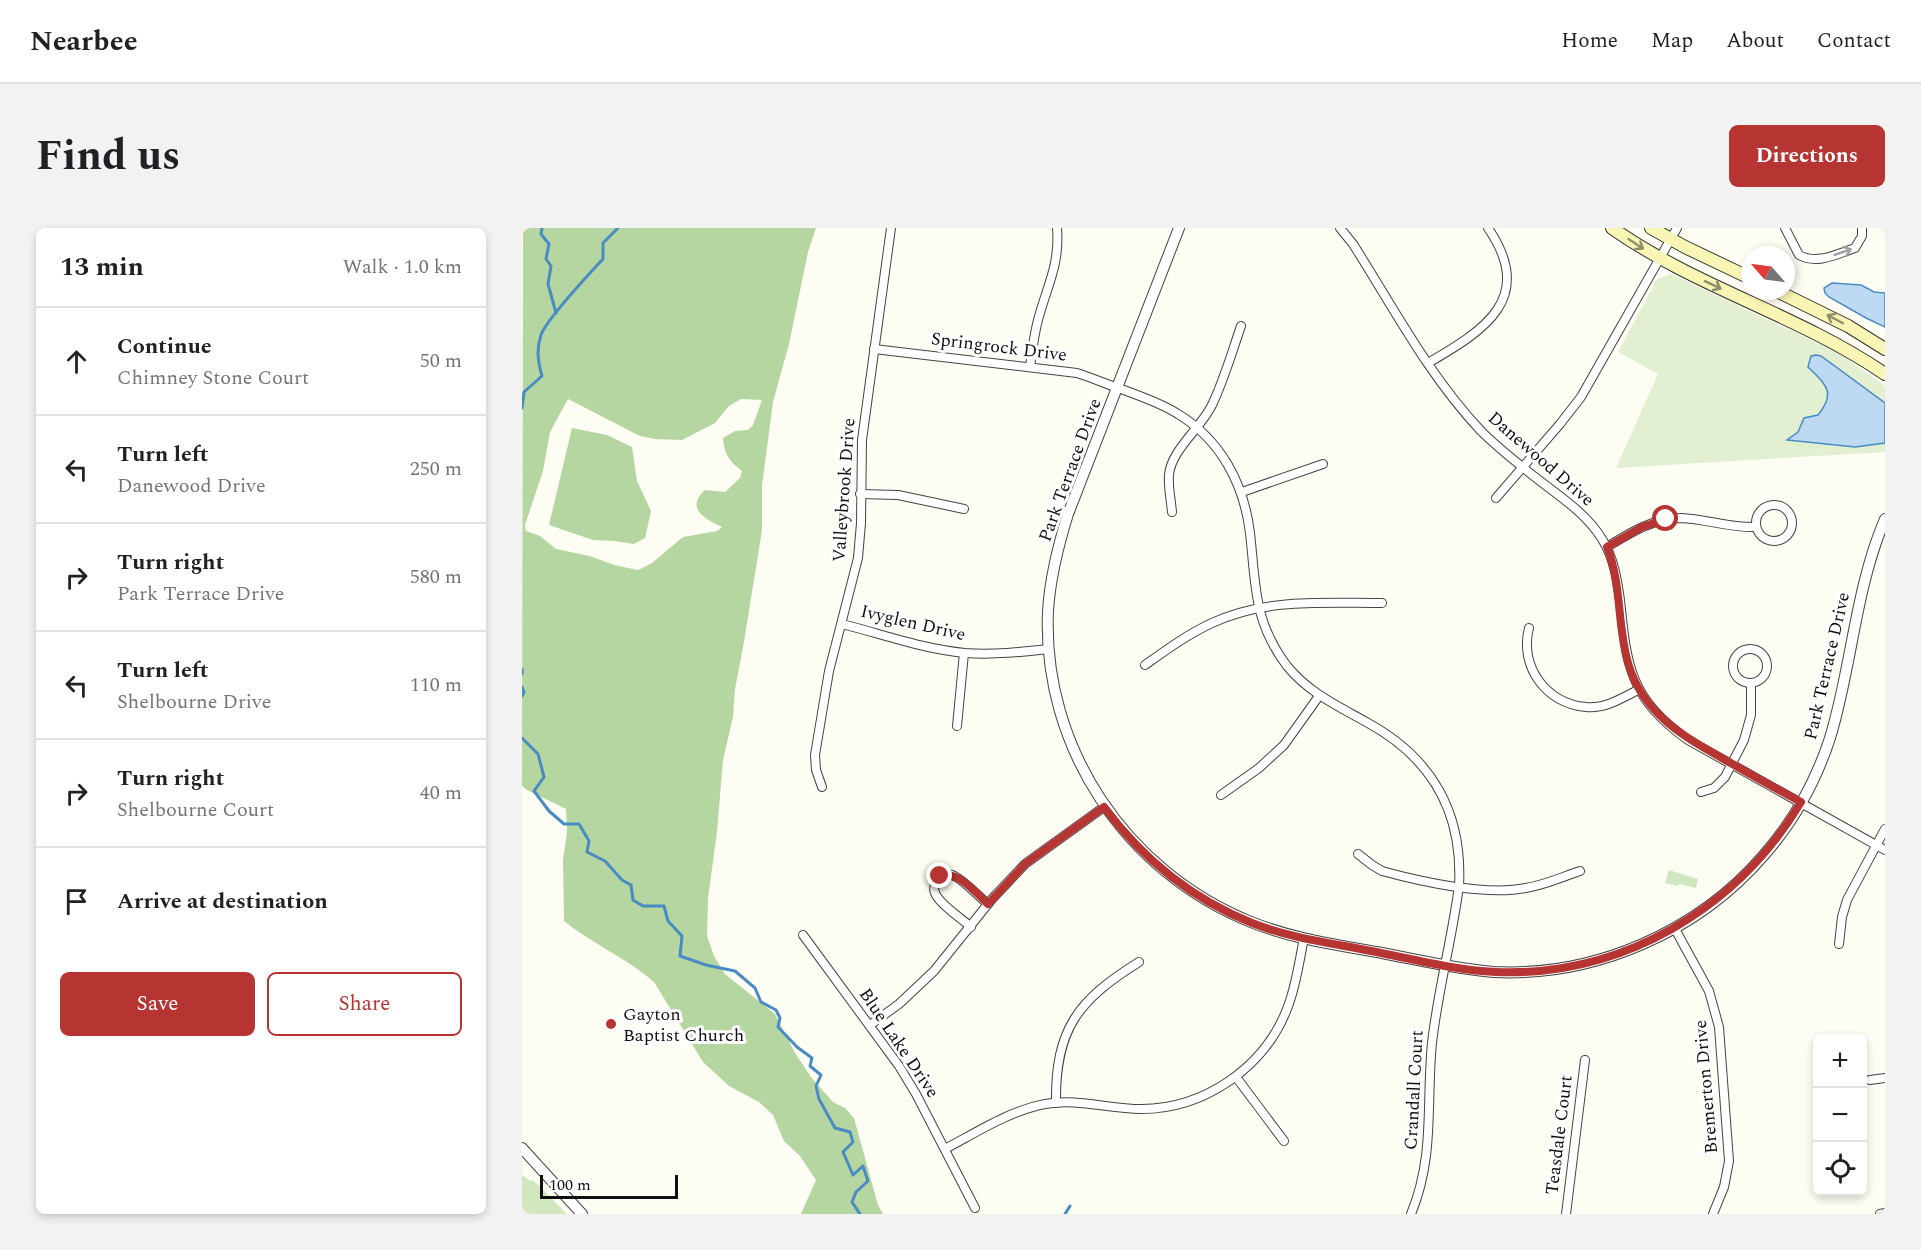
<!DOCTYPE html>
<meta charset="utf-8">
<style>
body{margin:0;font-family:Spectral,serif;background:#f2f2f2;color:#202124}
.controls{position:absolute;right:18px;bottom:18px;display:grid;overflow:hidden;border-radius:9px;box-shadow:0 3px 9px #0003}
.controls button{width:54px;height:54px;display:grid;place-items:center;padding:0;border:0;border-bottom:2px solid #e0e0e0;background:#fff;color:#202124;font:30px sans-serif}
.compass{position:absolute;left:1219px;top:18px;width:54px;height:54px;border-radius:50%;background:#fff;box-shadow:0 3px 9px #0003;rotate:298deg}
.scale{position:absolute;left:18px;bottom:15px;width:138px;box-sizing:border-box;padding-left:6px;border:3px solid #101010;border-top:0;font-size:16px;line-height:21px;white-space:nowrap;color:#101010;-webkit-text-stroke:4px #fff;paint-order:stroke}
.stop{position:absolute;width:18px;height:18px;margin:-14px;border:4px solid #b63432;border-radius:50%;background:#fff}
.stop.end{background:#b63432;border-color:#fff;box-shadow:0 2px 6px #0008}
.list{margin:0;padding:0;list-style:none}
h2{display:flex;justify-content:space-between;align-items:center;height:78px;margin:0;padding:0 24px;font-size:26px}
h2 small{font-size:20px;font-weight:400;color:#757577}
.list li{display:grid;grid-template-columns:39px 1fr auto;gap:18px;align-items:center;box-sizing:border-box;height:108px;padding:0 24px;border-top:2px solid #e0e0e0}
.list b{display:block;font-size:22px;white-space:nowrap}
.list p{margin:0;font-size:20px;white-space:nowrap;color:#757577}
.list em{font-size:20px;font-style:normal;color:#757577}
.actions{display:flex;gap:12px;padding:18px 24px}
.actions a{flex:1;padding:14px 0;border:2px solid #b63432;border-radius:9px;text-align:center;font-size:21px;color:#b63432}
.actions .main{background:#b63432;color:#fff}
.icon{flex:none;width:33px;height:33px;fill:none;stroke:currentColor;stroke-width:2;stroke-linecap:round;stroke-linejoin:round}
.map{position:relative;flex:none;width:1363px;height:986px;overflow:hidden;border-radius:9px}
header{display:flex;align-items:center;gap:36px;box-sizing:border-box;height:84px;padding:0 30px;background:#fff;border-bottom:2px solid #e0e0e0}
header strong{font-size:28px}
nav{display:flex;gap:33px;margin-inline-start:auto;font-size:21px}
.intro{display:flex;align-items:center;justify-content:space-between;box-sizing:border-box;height:144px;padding:0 36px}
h1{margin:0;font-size:42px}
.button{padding:15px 27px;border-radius:9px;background:#b63432;color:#fff;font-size:21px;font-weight:700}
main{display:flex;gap:36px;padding:0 36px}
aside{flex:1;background:#fff;border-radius:9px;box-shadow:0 3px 9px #0003}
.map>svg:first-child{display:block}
.green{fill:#d1e7bf}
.forest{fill:#b5d6a0;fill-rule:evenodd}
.pitch{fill:#e2efd1}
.water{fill:#bddaf2;stroke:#498bc3;stroke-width:1.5}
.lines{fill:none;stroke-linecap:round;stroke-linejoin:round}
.stream{stroke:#498bc3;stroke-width:3}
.minor-casing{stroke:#434343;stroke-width:10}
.tertiary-casing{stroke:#434343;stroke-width:12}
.secondary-casing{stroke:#323232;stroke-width:14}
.minor{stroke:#fff;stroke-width:8}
.tertiary{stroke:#fff;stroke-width:10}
.secondary{stroke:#f9f5b5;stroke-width:12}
.oneway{stroke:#908e6b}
.oneway2{stroke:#9f9f9f}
.route{stroke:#b63432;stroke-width:8}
.poi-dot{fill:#b63432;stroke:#fff;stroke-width:2}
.labels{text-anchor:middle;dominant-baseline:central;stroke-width:6;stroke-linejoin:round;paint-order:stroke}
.street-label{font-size:18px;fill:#101010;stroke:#fff}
.poi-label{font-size:18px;fill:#101010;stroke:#fff;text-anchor:start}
</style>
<header>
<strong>Nearbee</strong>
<nav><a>Home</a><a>Map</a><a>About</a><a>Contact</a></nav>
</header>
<div class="intro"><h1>Find us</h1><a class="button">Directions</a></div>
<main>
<aside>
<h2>13 min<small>Walk · 1.0 km</small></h2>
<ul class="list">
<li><svg class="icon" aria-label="ahead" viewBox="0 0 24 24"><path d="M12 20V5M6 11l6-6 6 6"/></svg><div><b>Continue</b><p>Chimney Stone Court</p></div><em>50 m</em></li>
<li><svg class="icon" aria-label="left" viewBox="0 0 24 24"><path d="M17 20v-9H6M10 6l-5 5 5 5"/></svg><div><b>Turn left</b><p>Danewood Drive</p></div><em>250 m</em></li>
<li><svg class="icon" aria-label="right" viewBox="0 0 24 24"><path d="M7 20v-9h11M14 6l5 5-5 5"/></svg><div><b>Turn right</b><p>Park Terrace Drive</p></div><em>580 m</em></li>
<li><svg class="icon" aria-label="left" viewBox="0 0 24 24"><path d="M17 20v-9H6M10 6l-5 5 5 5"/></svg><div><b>Turn left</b><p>Shelbourne Drive</p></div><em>110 m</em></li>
<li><svg class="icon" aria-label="right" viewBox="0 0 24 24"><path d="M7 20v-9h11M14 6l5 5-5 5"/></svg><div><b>Turn right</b><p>Shelbourne Court</p></div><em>40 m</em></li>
<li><svg class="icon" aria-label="arrive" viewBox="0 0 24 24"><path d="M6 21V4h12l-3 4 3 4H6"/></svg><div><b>Arrive at destination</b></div></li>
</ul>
<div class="actions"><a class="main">Save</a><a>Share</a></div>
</aside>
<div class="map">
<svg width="1363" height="986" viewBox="0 0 1363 986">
<rect width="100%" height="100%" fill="#fefdf4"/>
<g class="green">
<polygon points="1147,642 1176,651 1174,660 1157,656 1156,658 1143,655"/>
<polygon points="0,947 8,953 11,952 45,986 0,986"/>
</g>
<g class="forest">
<path d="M1,0H294L286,24L267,116L251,174L240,258V302L222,414L213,461L211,489L201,532L195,604L186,670L185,708L192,728L203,746L253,786L273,825L289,849L311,874L323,880L332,890L356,977L361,986H279L294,952L278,928L262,913L251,887L237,874L207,858L181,834L132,754C105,730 70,716 42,693L41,632L45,605L44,581L5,562L0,558ZM46,171L118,208L133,211L160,212L193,195L207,178L219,171L240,172L231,197L226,202L213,203L201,210C202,226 207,233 220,243L218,250L203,264L183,262C162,281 185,292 200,299L195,303L161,309L130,335L116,342L92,337L68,328L34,321L18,308L4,303L3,297L21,243L28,204Z"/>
<polygon points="50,200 85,207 110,219 115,253 129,283 123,310 112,316 92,313 71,312 27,297"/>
</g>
<polygon class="pitch" points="1149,46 1317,125 1363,158 1363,224 1094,240 1136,146 1096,124 1135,51"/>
<g class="water">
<polygon points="1310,55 1339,57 1352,64 1363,65 1363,99 1344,90 1307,69 1303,65 1302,60"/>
<path d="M1294,127L1299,128L1363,175V215L1333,219L1265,212L1276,204L1282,190L1296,187C1315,164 1303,156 1286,139L1289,128Z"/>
</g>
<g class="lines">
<g class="stream">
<polyline points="20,0 19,6 27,16 24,31 29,38 26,56 34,85"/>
<path d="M0,180L2,164L20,148C16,134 14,122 19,107C24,92 68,45 81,31V15L96,0"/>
<polyline points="0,441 0,446"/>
<polyline points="0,459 2,464 0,468"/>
<polyline points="0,510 16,526 22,549 12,563 27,583 42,596 57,596 67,613 65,624 83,633 100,652 109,657 111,672 121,678 142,678 146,693 160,708 158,728 184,737 213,743 233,760 239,774 254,782 258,790 256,799 275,819 290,830 288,838 299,847 294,858 297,871 313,900 328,904 331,914 321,924 331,947 341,938 346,953 334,964 330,974 338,986"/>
<polyline points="543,986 548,978"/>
</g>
<g class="minor-casing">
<g id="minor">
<path d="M818,0L831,16C871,79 907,148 959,203C978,222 1000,239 1022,256C1043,272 1066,288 1080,311C1092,330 1095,351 1098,372C1105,440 1108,470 1166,512L1363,622"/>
<path d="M1263,0L1277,27C1295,37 1315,26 1333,20L1340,8V0"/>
<path d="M352,121L555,145C571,150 586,157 602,162C620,169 639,175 656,186C699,212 722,256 728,305C734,357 731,393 765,438C787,465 816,478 846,495C910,530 941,585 937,658C930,711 916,762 910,815C904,876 913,928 889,986"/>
<path d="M906,135C963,102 1014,70 966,0"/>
<path d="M508,139C510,123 512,107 516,92C525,58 538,37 535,0"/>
<polyline points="720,264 801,236"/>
<polyline points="338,266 376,267 442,281"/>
<polyline points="974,270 1038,196 1059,169 1155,0"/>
<circle cx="1252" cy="295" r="18"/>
<path d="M650,284C649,272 646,259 647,247C649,222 679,200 690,177C702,152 710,124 719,98"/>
<path d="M1085,319C1108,305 1131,290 1159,290C1184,291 1208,300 1234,299"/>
<path d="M320,396C360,406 401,421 443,425C471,427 499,424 527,421"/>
<path d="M1007,400C997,438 1024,476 1064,479C1083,481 1100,470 1116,462"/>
<circle cx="1228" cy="438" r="17"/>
<path d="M623,437C644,422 666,406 690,395C744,370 802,375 860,375"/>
<polyline points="435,498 442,425"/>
<polyline points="300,559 294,542 293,527 307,443 336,330 339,295 340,212 369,0"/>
<polyline points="1179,564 1192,560 1203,549 1222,512 1229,487 1229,455"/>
<polyline points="699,567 737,540 762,517 797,468"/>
<path d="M836,626L850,637L860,643C900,654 964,668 1004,660C1023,657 1040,649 1058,643"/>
<path d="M449,699C439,690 420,678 414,667C408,657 418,644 430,647C440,650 457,669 466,676"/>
<polyline points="1153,701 1187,763 1197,799 1207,933 1202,959 1191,986"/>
<polyline points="281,707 377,838 394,866 453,980"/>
<polyline points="1317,716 1320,689 1325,672 1363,601"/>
<polyline points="348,797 377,776 412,743 470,671 503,636 582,579"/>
<polyline points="714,849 762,913"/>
<polyline points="1348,852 1363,850"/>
<path d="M534,875C533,801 556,772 617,734"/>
<path d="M423,921C455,904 487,883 523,876C555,870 587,881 619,881C682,881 742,840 765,781C774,759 777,734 782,710"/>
<polyline points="1044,986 1063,832"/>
<polyline points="1358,986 1363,985"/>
</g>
</g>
<g class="tertiary-casing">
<g id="tertiary">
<path d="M657,0L546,286C536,318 528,350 526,383C520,519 604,644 729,694C771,711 817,717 860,725C897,732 934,741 972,744C1073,749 1176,704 1242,627C1271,594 1294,553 1308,510C1330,438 1333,361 1363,291"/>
<polyline points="0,920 60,986"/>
</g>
</g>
<g class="secondary-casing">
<g id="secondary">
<path d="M1090,0C1175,60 1277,87 1363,146"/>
<polyline points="1129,0 1163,19 1228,50"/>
<polyline points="1255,63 1326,98 1363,121"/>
</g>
</g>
<use href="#minor" class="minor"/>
<use href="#tertiary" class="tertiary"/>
<use href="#secondary" class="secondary"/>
</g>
<defs><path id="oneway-shaft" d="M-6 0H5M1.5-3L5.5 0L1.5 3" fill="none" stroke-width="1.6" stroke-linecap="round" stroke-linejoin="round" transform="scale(1.5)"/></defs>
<g class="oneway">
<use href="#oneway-shaft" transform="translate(1114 16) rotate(33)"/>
<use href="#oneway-shaft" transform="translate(1191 57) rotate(25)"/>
<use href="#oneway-shaft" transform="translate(1313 91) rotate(-152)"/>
</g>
<use class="oneway2" href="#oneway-shaft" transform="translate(1321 24) rotate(-19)"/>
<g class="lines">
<path class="route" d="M418,648C436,642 454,665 466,676L503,636L582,579C620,630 670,671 730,695C768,710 809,715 849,723C890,731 932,742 974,744C1100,749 1215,681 1279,574C1255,561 1231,548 1207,534C1164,510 1121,487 1106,435C1095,397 1100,357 1085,319L1120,299L1144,291"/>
</g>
<circle class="poi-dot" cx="89" cy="796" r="6"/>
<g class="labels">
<g class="street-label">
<text transform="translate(477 119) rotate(7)">Springrock Drive</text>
<text transform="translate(1019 231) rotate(41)">Danewood Drive</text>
<text transform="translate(548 242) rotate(-70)">Park Terrace Drive</text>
<text transform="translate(322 262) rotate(-86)">Valleybrook Drive</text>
<text transform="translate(391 395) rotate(13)">Ivyglen Drive</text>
<text transform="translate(1305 438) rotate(-77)">Park Terrace Drive</text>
<text transform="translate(377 815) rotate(56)">Blue Lake Drive</text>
<text transform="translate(1184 859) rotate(-95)">Bremerton Drive</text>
<text transform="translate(892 862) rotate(-87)">Crandall Court</text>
<text transform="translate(1037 907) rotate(-83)">Teasdale Court</text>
</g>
<g class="poi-label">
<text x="101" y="786">Gayton<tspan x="101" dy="21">Baptist Church</tspan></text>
</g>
</g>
</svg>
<div class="controls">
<button>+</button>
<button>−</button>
<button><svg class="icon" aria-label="locate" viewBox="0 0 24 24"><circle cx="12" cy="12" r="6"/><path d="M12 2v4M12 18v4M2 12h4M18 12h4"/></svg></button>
</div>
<svg class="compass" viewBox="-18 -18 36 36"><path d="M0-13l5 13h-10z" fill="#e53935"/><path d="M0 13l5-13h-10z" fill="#757577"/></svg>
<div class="scale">100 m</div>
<div class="stop" style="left:1144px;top:291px"></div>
<div class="stop end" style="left:418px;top:648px"></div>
</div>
</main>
